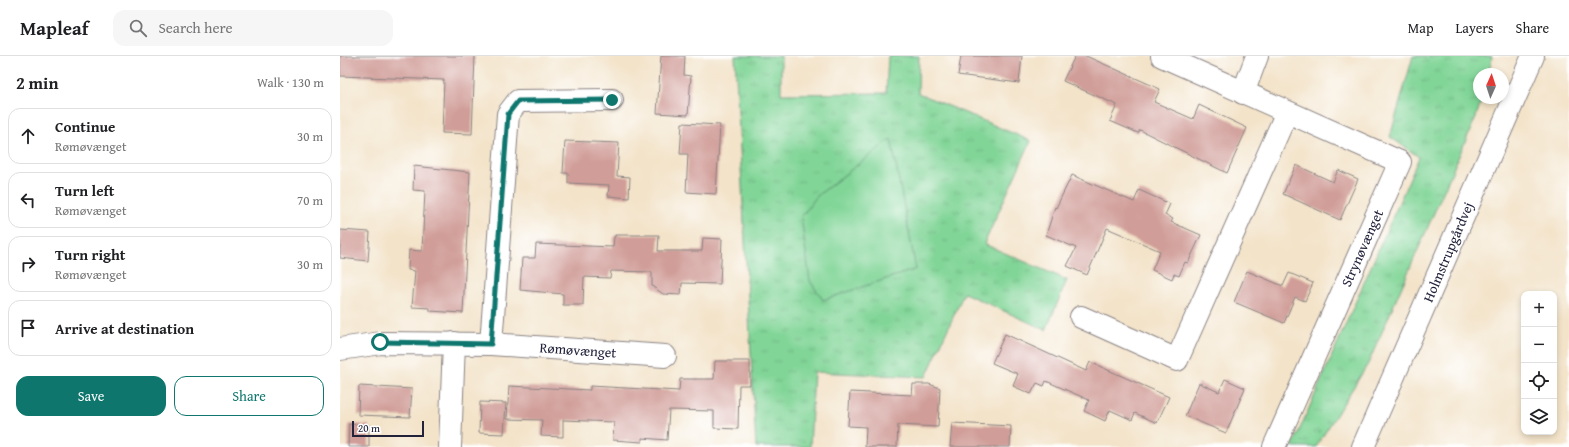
<!DOCTYPE html>
<meta charset="utf-8">
<style>
body{margin:0;font-family:"Gentium Book Plus",serif;background:#f6f6f6;color:#202124}
.controls{position:absolute;right:12px;bottom:12px;display:grid;overflow:hidden;border-radius:8px;box-shadow:0 2px 6px #0003}
.controls button{width:36px;height:36px;display:grid;place-items:center;padding:0;border:0;border-bottom:1px solid #e0e0e0;background:#fff;color:#202124;font:20px sans-serif}
.compass{position:absolute;left:1133px;top:12px;width:36px;height:36px;border-radius:50%;background:#fff;box-shadow:0 2px 6px #0003;rotate:3deg}
.scale{position:absolute;left:12px;bottom:10px;width:72px;box-sizing:border-box;padding-left:4px;border:2px solid #22223b;border-top:0;font-size:11px;line-height:14px;white-space:nowrap;color:#22223b;-webkit-text-stroke:3px #fff;paint-order:stroke}
.stop{position:absolute;width:12px;height:12px;margin:-9px;border:3px solid #0f766e;border-radius:50%;background:#fff}
.stop.end{background:#0f766e;border-color:#fff;box-shadow:0 1px 4px #0008}
.list{margin:0;padding:0;list-style:none}
h2{display:flex;justify-content:space-between;align-items:center;height:52px;margin:0;padding:0 16px;font-size:17px}
h2 small{font-size:13px;font-weight:400;color:#757577}
.list li{display:grid;grid-template-columns:26px 1fr auto;gap:12px;align-items:center;box-sizing:border-box;height:56px;margin:0 8px 8px;padding:0 8px;border:1px solid #e0e0e0;border-radius:12px}
.list b{display:block;font-size:15px;white-space:nowrap}
.list p{margin:0;font-size:13px;white-space:nowrap;color:#757577}
.list em{font-size:13px;font-style:normal;color:#757577}
.actions{display:flex;gap:8px;padding:12px 16px}
.actions a{flex:1;padding:9px 0;border:1px solid #0f766e;border-radius:12px;text-align:center;font-size:14px;color:#0f766e}
.actions .main{background:#0f766e;color:#fff}
.icon{flex:none;width:22px;height:22px;fill:none;stroke:currentColor;stroke-width:2;stroke-linecap:round;stroke-linejoin:round}
.map{position:relative;flex:none;width:1229px;height:391px;overflow:hidden}
header{display:flex;align-items:center;gap:24px;box-sizing:border-box;height:56px;padding:0 20px;background:#fff;border-bottom:1px solid #e0e0e0}
header strong{font-size:19px}
nav{display:flex;gap:22px;margin-inline-start:auto;font-size:14px}
.search{width:280px;height:36px;background:#f6f6f6;display:flex;align-items:center;gap:10px;box-sizing:border-box;padding:0 14px;border-radius:12px;color:#757577;font-size:15px}
main{display:flex}
aside{flex:1;background:#fff}
.map>svg:first-child{display:block}
.grass{fill:url(#grass-tufts);stroke:#527c69}
.park{fill:#81d597;stroke:#527c69}
.building{fill:#d09d98}
.lines{fill:none;stroke-linecap:round;stroke-linejoin:round}
.minor-casing{stroke:#8a8282;stroke-width:24}
.tertiary-casing{stroke:#8a8282;stroke-width:24}
.minor{stroke:#fff;stroke-width:22}
.tertiary{stroke:#fff;stroke-width:22}
.route{stroke:#0f766e;stroke-width:5}
.labels{text-anchor:middle;dominant-baseline:central;stroke-width:3.5;stroke-linejoin:round;paint-order:stroke}
.street-label{font-size:14px;fill:#22223b;stroke:#fff}
</style>
<header>
<strong>Mapleaf</strong>
<div class="search"><svg class="icon" aria-label="search" viewBox="0 0 24 24"><circle cx="10" cy="10" r="6"/><path d="M15 15l6 6"/></svg>Search here</div>
<nav><a>Map</a><a>Layers</a><a>Share</a></nav>
</header>
<main>
<aside>
<h2>2 min<small>Walk · 130 m</small></h2>
<ul class="list">
<li><svg class="icon" aria-label="ahead" viewBox="0 0 24 24"><path d="M12 20V5M6 11l6-6 6 6"/></svg><div><b>Continue</b><p>Rømøvænget</p></div><em>30 m</em></li>
<li><svg class="icon" aria-label="left" viewBox="0 0 24 24"><path d="M17 20v-9H6M10 6l-5 5 5 5"/></svg><div><b>Turn left</b><p>Rømøvænget</p></div><em>70 m</em></li>
<li><svg class="icon" aria-label="right" viewBox="0 0 24 24"><path d="M7 20v-9h11M14 6l5 5-5 5"/></svg><div><b>Turn right</b><p>Rømøvænget</p></div><em>30 m</em></li>
<li><svg class="icon" aria-label="arrive" viewBox="0 0 24 24"><path d="M6 21V4h12l-3 4 3 4H6"/></svg><div><b>Arrive at destination</b></div></li>
</ul>
<div class="actions"><a class="main">Save</a><a>Share</a></div>
</aside>
<div class="map">
<svg width="1229" height="391" viewBox="0 0 1229 391">
<defs>
<pattern id="grass-tufts" width="24" height="20" patternUnits="userSpaceOnUse"><rect width="24" height="20" fill="#81d597"/><path d="M3 7l-1-3M5 7V3M7 7l1-3M15 17l-1-3M17 17v-4M19 17l1-3" fill="none" stroke="#6fb783"/></pattern>
</defs>
<rect width="100%" height="100%" fill="#fff"/>
<filter id="ink" filterUnits="userSpaceOnUse"><feTurbulence type="fractalNoise" baseFrequency=".025" numOctaves="2"/><feDisplacementMap in="SourceGraphic" scale="8" xChannelSelector="R" yChannelSelector="G"/><feConvolveMatrix kernelMatrix="1 2 1 2 8 2 1 2 1" color-interpolation-filters="sRGB"/></filter>
<filter id="wash" filterUnits="userSpaceOnUse"><feTurbulence type="fractalNoise" baseFrequency=".012" numOctaves="4" result="noise"/><feDisplacementMap in="SourceGraphic" scale="16" xChannelSelector="R" yChannelSelector="G"/><feGaussianBlur stdDeviation="0.9" result="paint"/><feColorMatrix in="noise" values="0 0 0 0 0 0 0 0 0 0 0 0 0 0 0 0 0 1.4 0 .05"/><feComposite in="paint" operator="in"/></filter>
<g filter="url(#wash)">
<rect width="100%" height="100%" fill="#f3e3c9"/>
<g class="grass">
<polygon points="395,0 441,0 441,38 546,37 548,0 579,0 578,37 691,85 644,188 727,224 706,274 624,237 586,321 474,316 470,391 416,391"/>
<polygon points="1073,0 1152,0 1149,18 1139,18 1139,42 1142,42 1136,61 1028,308 976,391 952,391 1079,101 1050,81"/>
</g>
<polygon class="park" points="551,83 576,213 483,244 470,225 461,161 477,140"/>
<g id="blocks">
<g class="building">
<polygon points="0,0 135,0 132,78 102,77 104,24 0,20"/>
<polygon points="321,0 345,0 344,19 351,20 348,59 317,57"/>
<polygon points="621,0 682,0 679,27 618,19"/>
<polygon points="735,0 746,0 820,33 814,46 853,63 859,49 907,72 887,117 800,74 798,77 770,65 777,49 723,25"/>
<polygon points="342,67 380,69 376,138 346,136 348,98 340,98"/>
<polygon points="225,85 279,87 277,120 290,121 289,142 268,140 269,129 228,127 228,117 223,117"/>
<polygon points="956,109 993,126 998,114 1018,123 1000,164 943,138"/>
<polygon points="74,110 130,116 123,257 90,255 90,252 72,251 75,215 68,214 69,194 82,195 85,135 73,134"/>
<polygon points="732,119 794,146 799,134 830,148 825,159 833,163 831,166 861,179 848,207 845,206 839,220 834,218 832,223 812,214 820,195 767,172 747,219 727,210 736,192 706,179 715,151 716,152"/>
<polygon points="0,174 30,176 28,205 0,202"/>
<polygon points="275,179 319,179 318,195 362,195 363,182 382,183 380,228 342,227 341,239 323,238 312,230 312,216 271,215 270,222 244,221 243,249 223,249 223,238 180,234 182,202 195,202 196,188 273,191 274,181 275,181"/>
<polygon points="907,215 943,230 949,217 973,227 965,245 955,241 944,267 894,246"/>
<polygon points="665,278 746,315 750,306 829,341 817,367 795,357 792,364 770,354 765,365 744,355 749,344 706,325 704,330 697,327 691,338 673,330 678,318 652,307"/>
<polygon points="375,305 410,305 410,329 399,329 398,373 374,372 374,355 329,354 327,384 302,382 302,386 273,384 274,366 223,364 223,381 201,380 202,364 167,363 169,330 250,334 250,330 339,335 340,323 374,323"/>
<polygon points="885,323 905,332 886,377 845,360 859,327 879,336"/>
<polygon points="573,328 589,328 600,332 598,371 558,369 557,391 525,391 526,371 508,370 510,336 572,339"/>
<polygon points="19,330 72,333 70,361 18,359"/>
<polygon points="140,346 166,347 164,378 139,377"/>
<polygon points="612,367 671,370 670,391 610,391"/>
<polygon points="9,368 29,369 29,391 8,391"/>
</g>
</g>
</g>
<g filter="url(#ink)">
<use href="#blocks" fill-opacity="0" stroke="#8a8282" stroke-width="1"/>
<g class="lines">
<g class="minor-casing">
<g id="minor">
<polyline points="822,0 1060,106 934,391"/>
<polyline points="903,37 917,0"/>
<polyline points="741,261 837,304 947,56"/>
<polyline points="151,288 168,58 178,45 272,44"/>
<polyline points="0,293 41,287 151,288 325,300"/>
<polyline points="110,391 114,287"/>
</g>
</g>
<g class="tertiary-casing">
<polyline id="tertiary" points="1023,391 1193,0"/>
</g>
<use href="#minor" class="minor"/>
<use href="#tertiary" class="tertiary"/>
</g>
</g>
<g class="lines" filter="url(#ink)">
<polyline class="route" points="40,286 151,288 168,58 178,45 272,44"/>
</g>
<g class="labels">
<g class="street-label">
<text transform="translate(1022 192) rotate(-66)">Strynøvænget</text>
<text transform="translate(1108 196) rotate(-67)">Holmstrupgårdvej</text>
<text transform="translate(238 294) rotate(4)">Rømøvænget</text>
</g>
</g>
</svg>
<div class="controls">
<button>+</button>
<button>−</button>
<button><svg class="icon" aria-label="locate" viewBox="0 0 24 24"><circle cx="12" cy="12" r="6"/><path d="M12 2v4M12 18v4M2 12h4M18 12h4"/></svg></button>
<button><svg class="icon" aria-label="layers" viewBox="0 0 24 24"><path d="M12 4l9 5-9 5-9-5zM3 14l9 5 9-5"/></svg></button>
</div>
<svg class="compass" viewBox="-18 -18 36 36"><path d="M0-13l5 13h-10z" fill="#e53935"/><path d="M0 13l5-13h-10z" fill="#757577"/></svg>
<div class="scale">20 m</div>
<div class="stop" style="left:40px;top:286px"></div>
<div class="stop end" style="left:272px;top:44px"></div>
</div>
</main>
